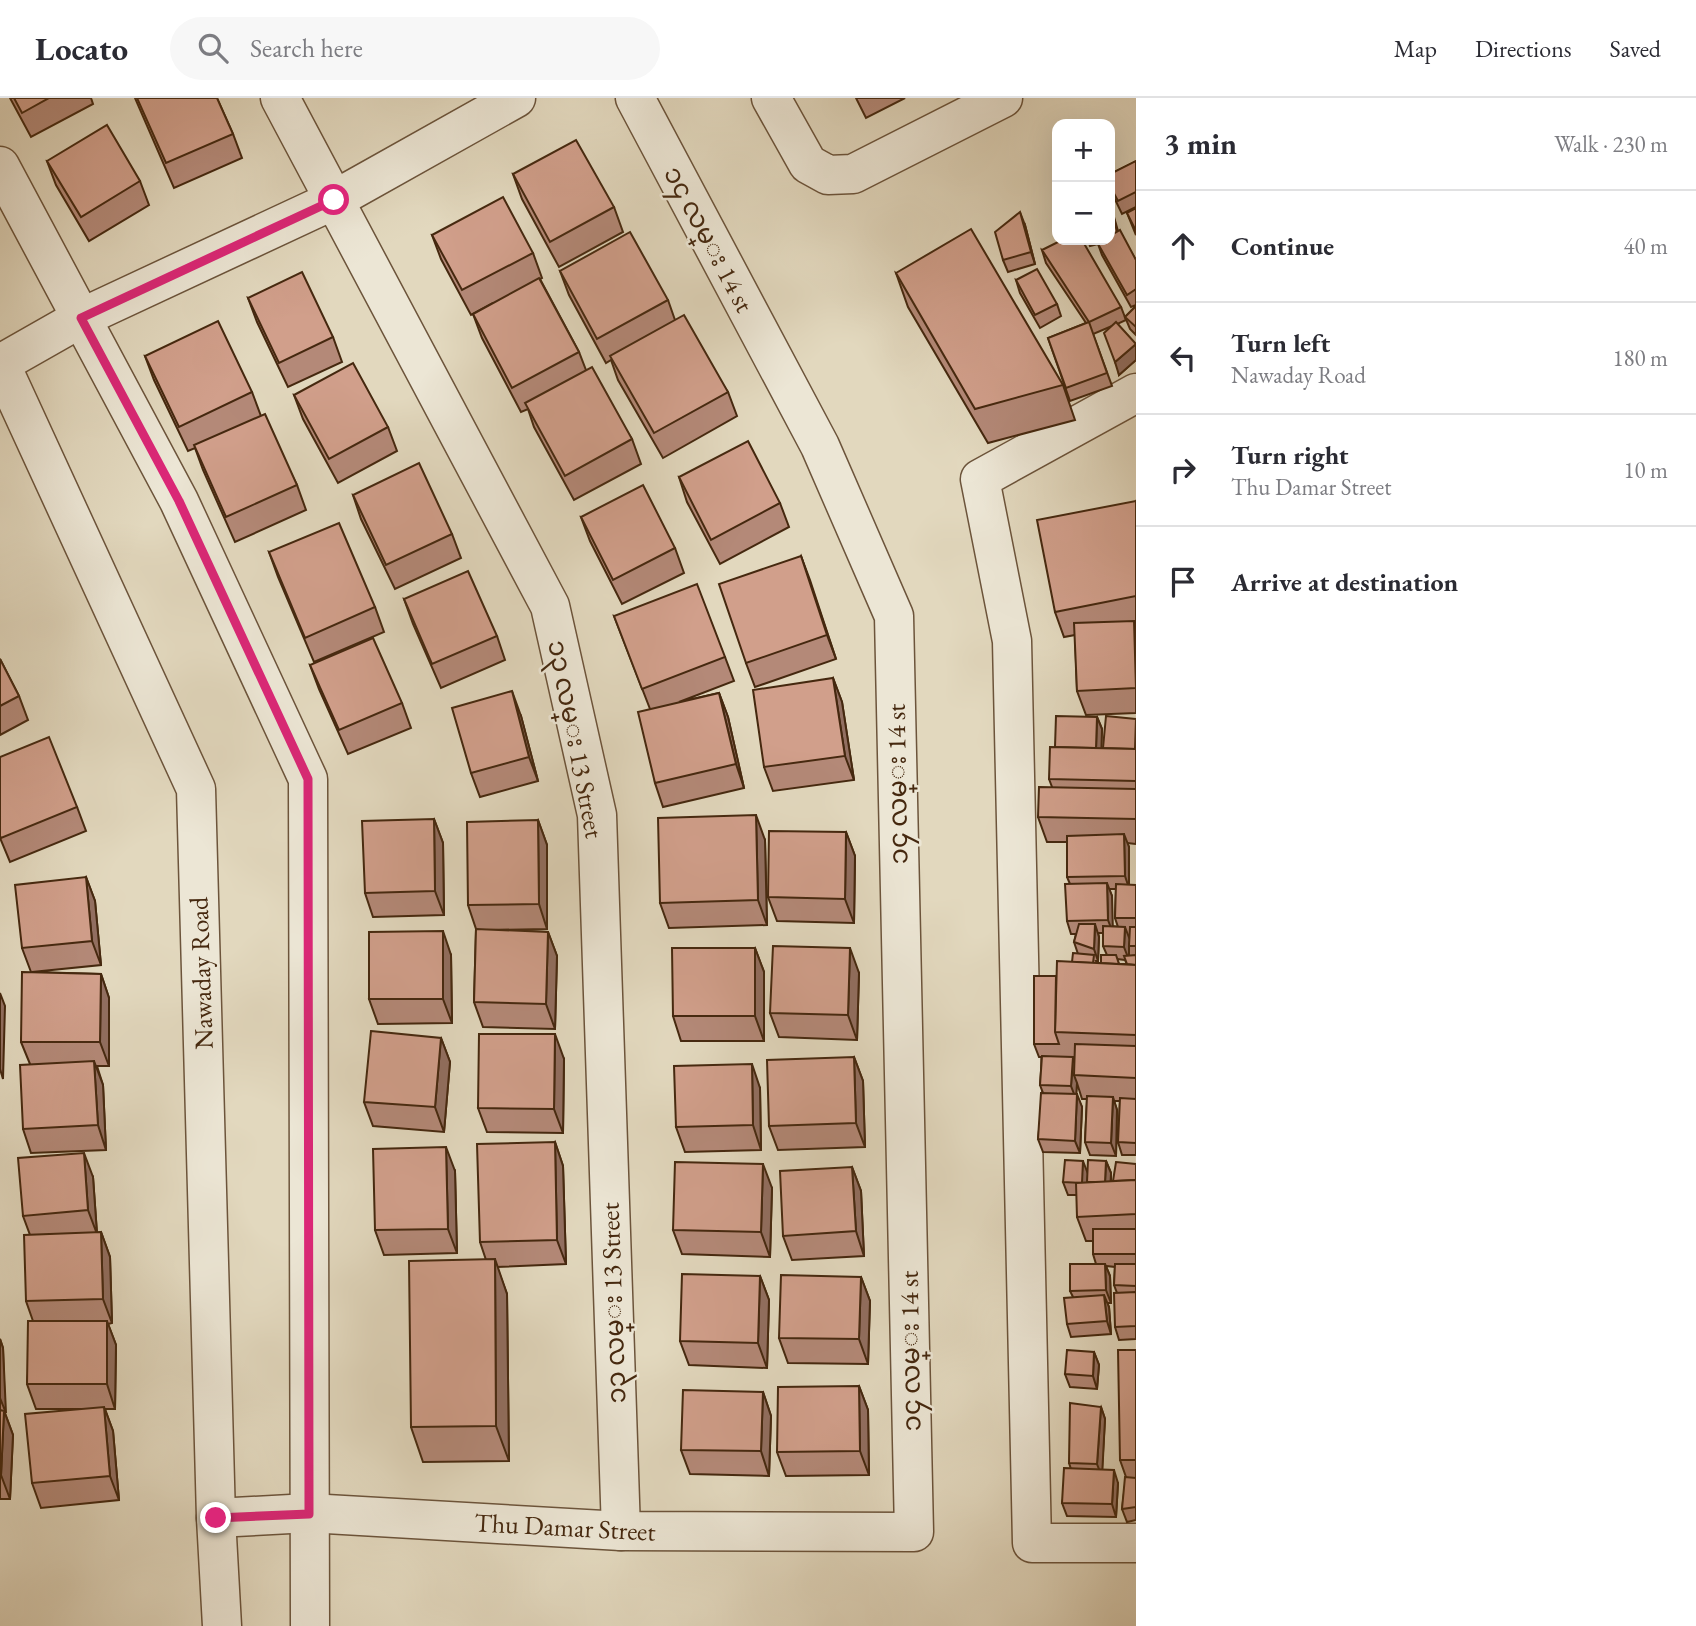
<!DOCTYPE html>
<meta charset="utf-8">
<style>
body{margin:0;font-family:"EB Garamond","Noto Sans Myanmar",serif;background:#f7f7f7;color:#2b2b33}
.controls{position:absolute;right:21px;top:21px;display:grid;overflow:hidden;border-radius:14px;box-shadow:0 7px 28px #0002}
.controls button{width:63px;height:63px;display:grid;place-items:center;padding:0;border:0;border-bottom:2px solid #e1e1e2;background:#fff;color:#2b2b33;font:35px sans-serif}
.stop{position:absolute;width:21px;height:21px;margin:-16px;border:5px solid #db2777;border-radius:50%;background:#fff}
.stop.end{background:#db2777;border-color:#fff;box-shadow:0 2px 7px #0008}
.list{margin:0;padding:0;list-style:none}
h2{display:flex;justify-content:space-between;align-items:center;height:91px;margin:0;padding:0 28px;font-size:30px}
h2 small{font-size:23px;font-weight:400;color:#7c7c81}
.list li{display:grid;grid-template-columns:46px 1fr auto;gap:21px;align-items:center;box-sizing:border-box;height:112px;padding:0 28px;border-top:2px solid #e1e1e2}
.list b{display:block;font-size:26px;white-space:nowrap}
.list p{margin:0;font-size:23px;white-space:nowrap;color:#7c7c81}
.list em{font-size:23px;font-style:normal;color:#7c7c81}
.icon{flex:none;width:38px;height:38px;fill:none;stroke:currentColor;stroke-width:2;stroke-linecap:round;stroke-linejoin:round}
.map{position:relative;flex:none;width:1136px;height:1528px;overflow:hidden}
header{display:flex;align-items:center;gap:42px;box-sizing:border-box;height:98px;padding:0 35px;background:#fff;border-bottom:2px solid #e1e1e2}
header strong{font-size:33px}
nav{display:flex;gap:38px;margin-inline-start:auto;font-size:24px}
.search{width:490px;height:63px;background:#f7f7f7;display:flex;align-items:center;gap:18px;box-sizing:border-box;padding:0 24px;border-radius:38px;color:#7c7c81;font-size:26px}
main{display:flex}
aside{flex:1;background:#fff}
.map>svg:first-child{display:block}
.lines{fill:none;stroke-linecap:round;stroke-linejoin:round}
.minor-casing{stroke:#6c543b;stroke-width:41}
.minor{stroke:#ece6d5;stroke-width:38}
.wall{fill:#b48978;stroke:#45280f;stroke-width:2;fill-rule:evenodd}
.shaded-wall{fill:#926f61;stroke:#45280f;stroke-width:2}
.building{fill:#d19f8b;stroke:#45280f;stroke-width:2}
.route{stroke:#db2777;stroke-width:9}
.labels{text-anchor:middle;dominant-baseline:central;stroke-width:5;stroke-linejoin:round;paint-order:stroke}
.street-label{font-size:26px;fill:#45280f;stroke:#ece6d5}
</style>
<header>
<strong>Locato</strong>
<div class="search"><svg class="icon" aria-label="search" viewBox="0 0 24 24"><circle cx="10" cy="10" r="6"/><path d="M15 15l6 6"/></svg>Search here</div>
<nav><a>Map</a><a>Directions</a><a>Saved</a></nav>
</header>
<main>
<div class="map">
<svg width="1136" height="1528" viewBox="0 0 1136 1528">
<rect width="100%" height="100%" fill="#e2d8be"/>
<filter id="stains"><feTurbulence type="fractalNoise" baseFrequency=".00286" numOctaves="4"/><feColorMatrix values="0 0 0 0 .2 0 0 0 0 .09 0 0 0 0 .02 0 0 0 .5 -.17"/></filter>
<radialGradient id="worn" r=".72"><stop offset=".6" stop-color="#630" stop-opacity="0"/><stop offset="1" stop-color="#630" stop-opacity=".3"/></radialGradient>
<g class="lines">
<g class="minor-casing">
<g id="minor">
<polyline points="280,0 550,508 597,717 621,1433"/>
<polyline points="771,0 808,66 828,77 853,76 1003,0"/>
<polyline points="0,68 179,403 308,681 310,1528"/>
<polyline points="0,265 196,691 216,1420 222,1528"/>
<polyline points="0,266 81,220 334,102 516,0"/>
<polyline points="1136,295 980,381 1012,543 1032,1445 1136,1445"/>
<polyline points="216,1420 309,1415 621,1433 914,1434 894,518 820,348 635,0"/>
</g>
</g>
<use href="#minor" class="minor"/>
</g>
<g class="wall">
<polygon points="10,0 91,0 93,6 31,39"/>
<polygon points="135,0 217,0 233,36 242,60 174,90"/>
<polygon points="856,0 905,0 866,20"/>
<polygon points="47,63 140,83 149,107 89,143 56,87"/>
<polygon points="1136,63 1136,109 1122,116 1110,91 1110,76"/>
<polygon points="513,76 614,109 623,134 559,169 522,101"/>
<polygon points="1110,105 1118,133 1136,162 1136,207 1131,209 1102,157 1098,146 1090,148 1088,142 1110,142"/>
<polygon points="1136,110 1136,137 1127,115"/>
<polygon points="1025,127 1035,166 1008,174 1003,162"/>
<polygon points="432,137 533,155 542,180 540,181 579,254 586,272 632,341 641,366 574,402 534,329 528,311 521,314 482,240 473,216 493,205 471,217 441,161"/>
<polygon points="1042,152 1121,209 1126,222 1117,226 1136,247 1136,262 1119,277 1112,228 1093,236 1112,288 1070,303 1048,240 1086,225 1046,165"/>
<polygon points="560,173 668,202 675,222 728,294 737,318 663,360 618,282 611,262 606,265 569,197"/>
<polygon points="896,175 1063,287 1075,322 988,345 908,209"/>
<polygon points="1016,182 1057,206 1061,218 1040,230 1020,195"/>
<polygon points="248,200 333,239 342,264 288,289 257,224"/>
<polygon points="1136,208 1136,237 1130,231 1125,219"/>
<polygon points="145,258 252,294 261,318 297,387 306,412 235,444 203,372 195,350 188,353 154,282"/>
<polygon points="294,297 388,329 397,353 338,385 303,321"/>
<polygon points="679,379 780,405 789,429 720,466 687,404"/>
<polygon points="353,397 452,436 461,460 395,491 361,421"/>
<polygon points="1136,403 1136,525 1134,525 1136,529 1136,615 1086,617 1077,593 1075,537 1064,539 1055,514"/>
<polygon points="581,419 675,450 684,475 622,506 590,443"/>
<polygon points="269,454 375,509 384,534 314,564 278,479"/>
<polygon points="801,458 836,561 755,589 746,565"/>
<polygon points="404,501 497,538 505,562 441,590 413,526"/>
<polygon points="614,518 725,559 734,583 679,604 719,595 728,619 744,690 663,709 655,685 650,611"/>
<polygon points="0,561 19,598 28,622 0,637"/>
<polygon points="310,567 402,605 411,630 348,656 319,591"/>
<polygon points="833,580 842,604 854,682 773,693 764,669"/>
<polygon points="521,618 538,683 480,699 471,675"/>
<path d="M1097,619L1102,631L1101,650H1103L1136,621V746L1127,745L1129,749V787H1136V1057H1122L1118,1044L1120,1003H1114L1117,1012L1116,1058L1090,1057L1085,1044L1087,1001H1082L1077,985L1076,996L1082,1009L1080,1055L1043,1054L1038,1041L1043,995L1040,987L1042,959H1039L1034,946L1056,878L1072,864L1078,856L1074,844L1076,836H1071L1067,823L1070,786L1067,779V744H1047L1038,719L1052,689L1049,681ZM1109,791H1116L1115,820L1118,829L1112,828V798ZM1098,835H1103V848L1107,857L1101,865H1097L1096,863H1098L1099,839ZM1117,861L1125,862L1127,866H1119ZM1047,959H1074V964Z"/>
<polygon points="0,659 77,709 86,733 10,764 0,740"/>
<polygon points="434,721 443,745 444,817 373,819 365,795"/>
<polygon points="538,722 547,747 547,831 486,832 548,834 557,858 555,931 483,929 474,904 476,831 468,807"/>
<polygon points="846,734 855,758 854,825 777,823 768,799"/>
<polygon points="765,742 767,827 669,830 660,805"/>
<polygon points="86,779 95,803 101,867 32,874 101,876 109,900 109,968 97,968 103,987 106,1052 31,1055 23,1031 30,966 21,944 31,874 22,850"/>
<polygon points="755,850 764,874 764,943 681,943 673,918"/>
<polygon points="451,857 452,925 378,926 369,901"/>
<polygon points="859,875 857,942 779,939 770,915"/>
<polygon points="441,940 450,964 444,1034 373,1028 364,1004"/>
<polygon points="854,959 863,983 865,1049 778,1052 769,1028"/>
<polygon points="564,961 563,1035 487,1034 478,1010"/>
<polygon points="760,990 761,1052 685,1054 676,1029"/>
<polygon points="555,1044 563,1068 566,1166 497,1169 507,1196 509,1363 423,1364 411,1329 486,1162 480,1144"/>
<polygon points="1106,1063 1111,1075 1111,1084 1113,1083 1136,1066 1136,1241 1119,1242 1115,1229 1117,1195 1114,1187 1115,1169 1106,1168 1110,1178 1111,1205 1107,1205 1109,1209 1111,1236 1071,1239 1067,1226 1073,1199 1070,1193 1096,1166 1093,1156 1093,1143 1086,1143 1077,1119 1077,1097 1068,1097 1063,1084 1088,1075"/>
<polygon points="852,1069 861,1093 864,1158 792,1162 783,1138"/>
<polygon points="455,1073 457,1155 384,1157 375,1132"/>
<polygon points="93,1079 97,1135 101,1134 110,1159 112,1225 108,1226 116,1247 115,1311 105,1311 113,1333 119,1402 41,1410 32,1385 85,1311 36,1311 27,1286 33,1223 26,1203 30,1137 23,1118"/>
<polygon points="772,1090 770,1159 682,1156 673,1132"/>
<polygon points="760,1178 769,1202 767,1270 689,1267 680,1243"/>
<polygon points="861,1179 870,1203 868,1266 788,1265 779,1240"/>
<polygon points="0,1241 3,1250 5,1315 13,1337 10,1401 0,1401"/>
<polygon points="1136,1252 1136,1422 1127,1424 1122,1411 1126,1379 1120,1362"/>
<polygon points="1094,1254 1099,1267 1097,1291 1070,1289 1065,1276"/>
<polygon points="859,1288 868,1312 869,1377 786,1378 777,1354"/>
<polygon points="763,1294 771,1318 769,1378 690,1376 681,1352"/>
<polygon points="1101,1309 1105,1321 1102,1372 1118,1385 1116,1419 1067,1418 1062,1405 1071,1371 1069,1365"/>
</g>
<g class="shaded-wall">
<polygon points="1110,105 1119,140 1110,109"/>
<polygon points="1020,114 1025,127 1035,166 1031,154"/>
<polygon points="1136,246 1136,262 1119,277 1115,264"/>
<polygon points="801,458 810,482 836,561 827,537"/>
<polygon points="1134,523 1136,529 1136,590"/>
<polygon points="833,580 842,604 854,682 845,658"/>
<polygon points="512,593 521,618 538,683 529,659"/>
<polygon points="719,595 728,619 744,690 736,666"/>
<polygon points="1097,619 1102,631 1101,666 1096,653"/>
<polygon points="756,717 765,742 767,827 758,802"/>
<polygon points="434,721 443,745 444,817 435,793"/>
<polygon points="538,722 547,747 547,831 539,806"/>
<polygon points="846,734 855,758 854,825 845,801"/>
<polygon points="1124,736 1129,749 1129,790 1125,778"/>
<polygon points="86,779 95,803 101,867 92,843"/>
<polygon points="1107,785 1112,798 1113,835 1108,822"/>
<polygon points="1095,826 1099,839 1098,863 1094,851"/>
<polygon points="1125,829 1130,842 1129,848 1129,862 1124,849"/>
<polygon points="443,833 451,857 452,925 443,901"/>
<polygon points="548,834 557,858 555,931 546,906"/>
<polygon points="755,850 764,874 764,943 755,918"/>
<polygon points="850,850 859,875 857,942 848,917"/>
<polygon points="101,876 109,900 109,968 100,944"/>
<polygon points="0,895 5,908 3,981 0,971"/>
<polygon points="555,936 564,961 563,1035 554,1011"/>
<polygon points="441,940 450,964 444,1034 435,1009"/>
<polygon points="854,959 863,983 865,1049 856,1025"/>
<polygon points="1073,959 1077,972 1074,977 1077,985 1076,1001 1071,988"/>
<polygon points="94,963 103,987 106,1052 98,1027"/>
<polygon points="752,966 760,990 761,1052 753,1027"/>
<polygon points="1077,996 1082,1009 1080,1055 1075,1043"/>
<polygon points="1113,999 1117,1012 1116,1058 1111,1045"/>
<polygon points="555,1044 563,1068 566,1166 557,1142"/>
<polygon points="446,1049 455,1073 457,1155 448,1131"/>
<polygon points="84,1055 93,1079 97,1136 88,1112"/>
<polygon points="1083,1063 1088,1076 1086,1098 1081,1085"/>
<polygon points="1106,1063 1111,1075 1110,1097 1105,1085"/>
<polygon points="763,1066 772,1090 770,1159 761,1134"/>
<polygon points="852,1069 861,1093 864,1158 856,1133"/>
<polygon points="101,1134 110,1159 112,1225 103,1201"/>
<polygon points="495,1161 507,1196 509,1363 496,1328"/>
<polygon points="1105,1166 1110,1178 1111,1205 1106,1192"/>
<polygon points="760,1178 769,1202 767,1270 758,1245"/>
<polygon points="861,1179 870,1203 868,1266 859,1241"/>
<polygon points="1104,1197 1109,1209 1111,1236 1107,1223"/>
<polygon points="107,1223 116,1247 115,1311 107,1286"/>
<polygon points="0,1241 3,1250 6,1315 0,1300"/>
<polygon points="1094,1254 1099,1267 1097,1291 1093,1278"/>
<polygon points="859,1288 868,1312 869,1377 860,1353"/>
<polygon points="763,1294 771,1318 769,1378 761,1353"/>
<polygon points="104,1309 113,1333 119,1402 110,1378"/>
<polygon points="1101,1309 1105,1321 1102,1379 1097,1366"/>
<polygon points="4,1313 13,1337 10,1401 1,1377"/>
<polygon points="1114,1372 1118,1385 1116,1419 1112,1406"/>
</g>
<g class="building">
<polygon points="14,0 49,0 22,15"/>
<polygon points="137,0 217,0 233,36 166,65"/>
<polygon points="107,27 140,83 81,119 47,63"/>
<polygon points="576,42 614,109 550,144 513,76"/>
<polygon points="1136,63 1136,94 1118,103 1110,88 1110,76"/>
<polygon points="503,99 533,155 462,192 432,137"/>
<polygon points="1110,109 1115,127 1110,129"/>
<polygon points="1136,110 1136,133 1127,115"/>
<polygon points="1020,114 1031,154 1003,162 995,134"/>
<polygon points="971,131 1063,287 975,311 896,175"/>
<polygon points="1120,132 1136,162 1136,191 1127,197 1097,144 1102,142 1110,142 1110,138"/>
<polygon points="630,134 668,202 597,241 560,173"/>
<polygon points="1062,142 1082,142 1121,209 1089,224 1107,275 1066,290 1048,240 1089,224 1042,152"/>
<polygon points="1037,171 1057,206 1035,217 1016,182"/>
<polygon points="302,174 333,239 279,265 248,200"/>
<polygon points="539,180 579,254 512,290 473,216"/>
<polygon points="1136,208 1136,229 1125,219"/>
<polygon points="684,217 728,294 654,335 610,258"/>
<polygon points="218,223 252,294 179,329 145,258"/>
<polygon points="1116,224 1136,246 1115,264 1104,235"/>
<polygon points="353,265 388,329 329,361 294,297"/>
<polygon points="592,269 632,341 565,378 525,305"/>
<polygon points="265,316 297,387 226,419 194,347"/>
<polygon points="748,343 780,405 711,442 679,379"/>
<polygon points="419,365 452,436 386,467 353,397"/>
<polygon points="643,387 675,450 613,482 581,419"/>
<polygon points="1136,403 1136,498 1055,514 1037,422"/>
<polygon points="339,425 375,509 305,540 269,454"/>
<polygon points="801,458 827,537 746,565 719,486"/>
<polygon points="468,473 497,538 432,566 404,501"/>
<polygon points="697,486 725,559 642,591 614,518"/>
<polygon points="1134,523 1136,590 1077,593 1074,525"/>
<polygon points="373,540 402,605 339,632 310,567"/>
<polygon points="0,561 19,598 0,608"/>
<polygon points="833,580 845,658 764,669 753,592"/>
<polygon points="512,593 529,659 471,675 452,610"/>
<polygon points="719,595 736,666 655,685 638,614"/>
<polygon points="1056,618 1097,619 1096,650 1055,649"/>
<polygon points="1106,618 1136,621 1135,651 1103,650"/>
<polygon points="49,639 77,709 1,740 0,738 0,659"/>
<polygon points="1050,649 1136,651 1136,683 1049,681"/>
<polygon points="1039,689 1136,691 1136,721 1038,719"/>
<polygon points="756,717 758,802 660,805 658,720"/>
<polygon points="434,721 435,793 365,795 362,723"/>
<polygon points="538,722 539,806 468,807 467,724"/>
<polygon points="769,733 846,734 845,801 768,799"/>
<polygon points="1124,736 1125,778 1067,779 1067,738"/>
<polygon points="86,779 92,843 22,850 15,787"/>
<polygon points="1107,785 1108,822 1067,823 1065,786"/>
<polygon points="1116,786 1136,787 1136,820 1115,820"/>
<polygon points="1079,826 1095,826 1094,851 1074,844"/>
<polygon points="1103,828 1125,829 1124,849 1103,848"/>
<polygon points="1130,829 1136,829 1136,848 1129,848"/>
<polygon points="476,831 548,834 546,906 474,904"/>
<polygon points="443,833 443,901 369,901 369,834"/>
<polygon points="773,848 850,850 848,917 770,915"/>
<polygon points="672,850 755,850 755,918 673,918"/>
<polygon points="1073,855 1094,857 1093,865 1072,864"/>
<polygon points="1101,857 1116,857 1119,866 1101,865"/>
<polygon points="1136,857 1136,867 1127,866 1124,858"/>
<polygon points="1057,863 1136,867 1136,937 1055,934"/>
<polygon points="22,874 101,876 100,944 21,944"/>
<polygon points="1034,878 1056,878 1055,934 1059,946 1034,946"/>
<polygon points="371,933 441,940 435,1009 364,1004"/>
<polygon points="479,936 555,936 554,1011 478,1010"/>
<polygon points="1075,946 1136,948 1136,980 1074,977"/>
<polygon points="1042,958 1073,959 1071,988 1040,987"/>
<polygon points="854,959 856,1025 769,1028 767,962"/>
<polygon points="94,963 98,1027 23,1031 20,967"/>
<polygon points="752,966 753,1027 676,1029 674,968"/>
<polygon points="1041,995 1077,996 1075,1043 1038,1041"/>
<polygon points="1087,998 1113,999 1111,1045 1085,1044"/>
<polygon points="1120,1000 1136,1001 1136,1045 1118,1044"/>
<polygon points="555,1044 557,1142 480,1144 477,1046"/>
<polygon points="446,1049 448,1131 375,1132 373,1051"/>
<polygon points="84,1055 88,1112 23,1118 18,1060"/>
<polygon points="1065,1062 1083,1063 1082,1085 1063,1084"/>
<polygon points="1088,1062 1106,1063 1105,1084 1087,1084"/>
<polygon points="675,1064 763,1066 761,1134 673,1132"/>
<polygon points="1116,1064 1136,1066 1136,1082 1113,1083"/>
<polygon points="852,1069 856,1133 783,1138 780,1073"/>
<polygon points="1136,1082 1136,1116 1077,1119 1076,1085"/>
<rect x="1093" y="1131" width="43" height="25"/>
<polygon points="101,1134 103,1201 26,1203 24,1137"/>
<polygon points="495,1161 496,1328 411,1329 409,1163"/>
<polygon points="1070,1166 1105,1166 1106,1192 1070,1193"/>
<polygon points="1115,1166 1136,1166 1136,1188 1114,1187"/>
<polygon points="682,1176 760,1178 758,1245 680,1243"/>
<polygon points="781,1177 861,1179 859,1241 779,1240"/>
<polygon points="1136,1194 1136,1228 1115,1229 1114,1195"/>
<polygon points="1104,1197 1107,1223 1067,1226 1064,1200"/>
<polygon points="28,1223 107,1223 107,1286 27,1286"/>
<polygon points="1067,1252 1094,1254 1093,1278 1065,1276"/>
<polygon points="1118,1252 1136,1252 1136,1362 1120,1362"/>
<polygon points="859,1288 860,1353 777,1354 778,1289"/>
<polygon points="683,1292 763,1294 761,1353 681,1352"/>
<polygon points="1070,1305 1101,1309 1097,1366 1069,1365"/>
<polygon points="104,1309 110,1378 32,1385 25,1316"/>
<polygon points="0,1312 4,1313 1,1377 0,1377"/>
<polygon points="1064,1370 1114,1372 1112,1406 1062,1405"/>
<polygon points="1125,1379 1136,1380 1136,1409 1122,1411"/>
</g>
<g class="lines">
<polyline class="route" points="216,1420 309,1416 308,681 179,403 81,220 334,102"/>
</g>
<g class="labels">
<g class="street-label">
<text transform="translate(709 141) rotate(62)">၁၄ လမ္း 14 st</text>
<text transform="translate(576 641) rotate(79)">၁၃ လမ္း 13 Street</text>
<text transform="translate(897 686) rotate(-91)">၁၄ လမ္း 14 st</text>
<text transform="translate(201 875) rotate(-92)">Nawaday Road</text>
<text transform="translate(613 1205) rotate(-92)">၁၃ လမ္း 13 Street</text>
<text transform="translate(910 1253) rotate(-91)">၁၄ လမ္း 14 st</text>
<text transform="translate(565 1429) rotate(3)">Thu Damar Street</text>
</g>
</g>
<rect width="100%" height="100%" filter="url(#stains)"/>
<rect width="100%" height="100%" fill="url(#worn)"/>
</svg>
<div class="controls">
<button>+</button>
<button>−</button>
</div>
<div class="stop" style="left:334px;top:102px"></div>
<div class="stop end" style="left:216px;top:1420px"></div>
</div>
<aside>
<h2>3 min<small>Walk · 230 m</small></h2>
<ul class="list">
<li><svg class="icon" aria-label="ahead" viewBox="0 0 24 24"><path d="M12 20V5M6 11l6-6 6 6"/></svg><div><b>Continue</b></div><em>40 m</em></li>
<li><svg class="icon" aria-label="left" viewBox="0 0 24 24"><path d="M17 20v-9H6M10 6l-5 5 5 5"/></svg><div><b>Turn left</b><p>Nawaday Road</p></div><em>180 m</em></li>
<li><svg class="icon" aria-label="right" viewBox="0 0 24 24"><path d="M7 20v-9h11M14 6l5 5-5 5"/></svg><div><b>Turn right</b><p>Thu Damar Street</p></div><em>10 m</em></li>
<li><svg class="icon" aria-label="arrive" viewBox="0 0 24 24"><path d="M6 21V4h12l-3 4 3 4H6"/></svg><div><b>Arrive at destination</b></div></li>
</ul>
</aside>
</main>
